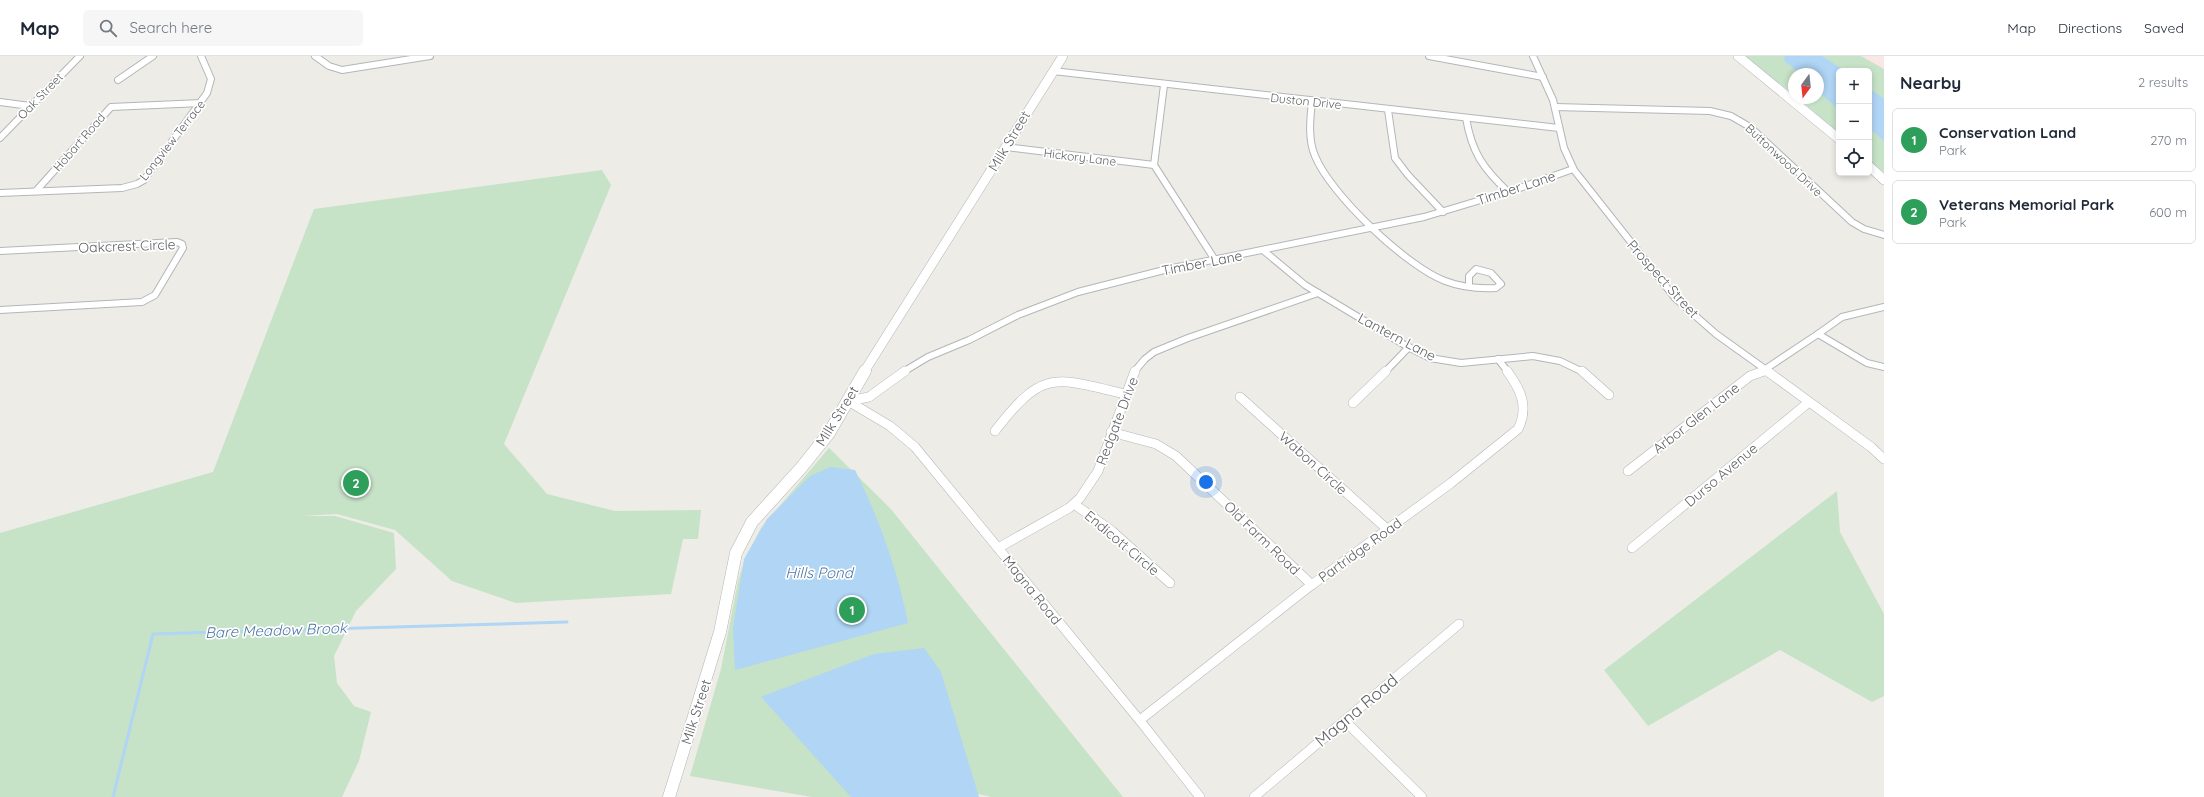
<!DOCTYPE html>
<meta charset="utf-8">
<style>
body{margin:0;font-family:Quicksand,sans-serif;background:#f6f6f7;color:#1f2937}
.controls{position:absolute;right:12px;top:12px;display:grid;overflow:hidden;border-radius:6px;box-shadow:0 2px 6px #0003}
.controls button{width:36px;height:36px;display:grid;place-items:center;padding:0;border:0;border-bottom:1px solid #e0e1e3;background:#fff;color:#1f2937;font:20px sans-serif}
.compass{position:absolute;left:1788px;top:12px;width:36px;height:36px;border-radius:50%;background:#fff;box-shadow:0 2px 6px #0003;rotate:195deg}
.you{position:absolute;left:1206px;top:426px;width:14px;height:14px;margin:-10px;border:3px solid #fff;border-radius:50%;background:#1a73e8;box-shadow:0 0 0 6px #1a73e833}
.badge{display:grid;place-items:center;width:26px;height:26px;border-radius:50%;background:#d45446;color:#fff;font-size:13px;font-weight:700}
.pin{position:absolute;translate:-50% -50%;border:2px solid #fff;box-shadow:0 1px 4px #0006}
.list{margin:0;padding:0;list-style:none}
h2{display:flex;justify-content:space-between;align-items:center;height:52px;margin:0;padding:0 16px;font-size:17px}
h2 small{font-size:13px;font-weight:400;color:#747a83}
.list li{display:grid;grid-template-columns:26px 1fr auto;gap:12px;align-items:center;box-sizing:border-box;height:64px;margin:0 8px 8px;padding:0 8px;border:1px solid #e0e1e3;border-radius:6px}
.list b{display:block;font-size:15px;white-space:nowrap}
.list p{margin:0;font-size:13px;white-space:nowrap;color:#747a83}
.list em{font-size:13px;font-style:normal;color:#747a83}
.icon{flex:none;width:22px;height:22px;fill:none;stroke:currentColor;stroke-width:2;stroke-linecap:round;stroke-linejoin:round}
.map{position:relative;flex:none;width:1884px;height:741px;overflow:hidden}
header{display:flex;align-items:center;gap:24px;box-sizing:border-box;height:56px;padding:0 20px;background:#fff;border-bottom:1px solid #e0e1e3}
header strong{font-size:19px}
nav{display:flex;gap:22px;margin-inline-start:auto;font-size:14px}
.search{width:280px;height:36px;background:#f6f6f7;display:flex;align-items:center;gap:10px;box-sizing:border-box;padding:0 14px;border-radius:6px;color:#747a83;font-size:15px}
main{display:flex}
aside{flex:1;background:#fff}
.map>svg:first-child{display:block}
.medical{fill:#f9e7e5}
.green{fill:#c6e2c7}
.water{fill:#b0d5f5}
.lines{fill:none;stroke-linecap:round;stroke-linejoin:round}
.stream{stroke:#b0d5f5;stroke-width:3}
.street-far1-casing{stroke:#b3b6b9;stroke-width:8}
.street-casing{stroke:#b3b6b9;stroke-width:10}
.secondary-far1-casing{stroke:#b2b5b9;stroke-width:10}
.secondary-casing{stroke:#b2b5b9;stroke-width:13}
.street-far1{stroke:#fff;stroke-width:6}
.street{stroke:#fff;stroke-width:9}
.secondary-far1{stroke:#fff;stroke-width:9}
.secondary{stroke:#fff;stroke-width:12}
.labels{text-anchor:middle;dominant-baseline:central;stroke-width:3.5;stroke-linejoin:round;paint-order:stroke}
.far-street-label{font-size:12px;fill:#5e6164;stroke:#fff}
.street-label{font-size:14px;fill:#5e6164;stroke:#fff}
.water-label{font-size:15px;font-style:italic;fill:#4e77a5;stroke:#fff}
.near-street-label{font-size:17px;fill:#5e6164;stroke:#fff}
</style>
<header>
<strong>Map</strong>
<div class="search"><svg class="icon" aria-label="search" viewBox="0 0 24 24"><circle cx="10" cy="10" r="6"/><path d="M15 15l6 6"/></svg>Search here</div>
<nav><a>Map</a><a>Directions</a><a>Saved</a></nav>
</header>
<main>
<div class="map">
<svg width="1884" height="741" viewBox="0 0 1884 741">
<rect width="100%" height="100%" fill="#eeece6"/>
<polygon class="medical" points="1861,0 1884,0 1884,13"/>
<g class="green">
<polygon points="1744,0 1861,0 1884,13 1884,117 1869,104 1869,15 1839,15 1839,78 1798,42 1818,42 1818,18 1794,18 1794,39"/>
<polygon points="602,114 611,129 504,388 547,438 615,455 701,454 698,483 683,483 671,538 516,547 452,525 395,474 337,458 300,460 335,460 394,477 396,513 356,555 334,600 337,627 354,650 371,656 359,705 342,741 0,741 0,477 213,416 314,153"/>
<polygon points="829,392 890,452 1123,741 991,741 969,736 968,741 812,741 690,720 721,613 738,525 745,503 761,472"/>
<polygon points="1837,435 1840,476 1884,558 1884,640 1872,646 1780,594 1648,670 1604,614"/>
</g>
<g class="water">
<polygon points="1785,0 1822,0 1845,15 1839,15 1839,54 1818,35 1818,18 1800,18 1784,4"/>
<polygon points="1869,32 1884,43 1884,85 1869,72"/>
<path d="M830,411L855,414C880,465 897,513 908,567L735,614L733,572L744,503L767,463L810,420Z"/>
<polygon points="924,592 941,616 979,741 851,741 761,641 874,598"/>
</g>
<g class="lines">
<polyline class="stream" points="113,741 153,578 567,566"/>
<g class="street-far1-casing">
<g id="street-far1">
<polyline points="315,0 329,10 342,14 430,0"/>
<polyline points="1429,0 1543,21"/>
<polyline points="1533,0 1553,44 1564,92 1574,114 1675,242 1716,278 1769,316"/>
<polyline points="1053,15 1559,72"/>
<polyline points="118,24 153,0"/>
<polyline points="1164,29 1154,109 1215,204"/>
<polyline points="0,46 30,50"/>
<path d="M1312,46C1310,63 1308,84 1315,100C1331,139 1406,210 1445,225C1461,231 1479,233 1496,232L1501,228L1491,217L1476,213L1469,220V230"/>
<polyline points="1555,51 1710,55 1731,60 1750,71 1852,166 1864,173 1884,179"/>
<polyline points="1388,54 1395,102 1408,119 1443,156"/>
<path d="M1466,62C1472,97 1483,112 1508,136"/>
<polyline points="0,82 80,0"/>
<polyline points="1006,91 1154,109"/>
<polyline points="36,135 111,51 201,47"/>
<polyline points="0,137 122,132 137,128 144,124 207,37 211,23 201,0"/>
<polyline points="0,195 177,186 182,188 183,192 155,239 142,246 0,254"/>
<polyline points="1264,195 1305,229 1408,291 1430,302 1461,307 1533,300 1560,305 1583,316"/>
<polyline points="1884,251 1842,261 1818,278 1867,307 1884,311"/>
<polyline points="1498,303 1508,316"/>
<polyline points="903,316 928,301 969,284 1018,259 1078,236 1168,213 1424,161 1514,134 1573,113"/>
<polyline points="1134,316 1145,303 1154,296 1188,282 1318,237"/>
<polyline points="1385,316 1409,291"/>
<polyline points="1761,316 1818,278"/>
</g>
</g>
<g class="street-casing">
<g id="street">
<polyline points="1582,315 1609,339"/>
<polyline points="1767,315 1871,391 1884,403"/>
<polyline points="1240,341 1387,473"/>
<polyline points="848,345 869,341 905,315"/>
<polyline points="848,345 890,370 915,391 1141,666 1200,741"/>
<polyline points="1353,347 1386,315"/>
<path d="M995,375C1043,313 1053,321 1125,338"/>
<polyline points="1111,376 1156,388 1176,400 1312,529"/>
<polyline points="1628,415 1750,320 1764,315"/>
<polyline points="1074,448 1112,475 1170,527"/>
<polyline points="998,492 1069,452 1080,442 1098,415 1135,315"/>
<polyline points="1632,492 1809,346"/>
<path d="M1140,664L1310,530L1451,427L1518,373C1529,351 1521,334 1507,315"/>
<polyline points="1345,665 1422,741"/>
<polyline points="1254,741 1459,568"/>
</g>
</g>
<g class="secondary-far1-casing">
<g id="secondary-far1">
<polyline points="1738,0 1839,83"/>
<polyline points="1869,110 1884,124"/>
<polyline points="864,316 1063,0"/>
</g>
</g>
<g class="secondary-casing">
<polyline id="secondary" points="669,741 720,576 736,497 752,466 801,412 829,377 865,315"/>
</g>
<use href="#street-far1" class="street-far1"/>
<use href="#street" class="street"/>
<use href="#secondary-far1" class="secondary-far1"/>
<use href="#secondary" class="secondary"/>
</g>
<g class="labels">
<g class="far-street-label">
<text transform="translate(40 40) rotate(-46)">Oak Street</text>
<text transform="translate(1306 45) rotate(6)">Duston Drive</text>
<text transform="translate(172 84) rotate(-52)">Longview Terrace</text>
<text transform="translate(79 86) rotate(-49)">Hobart Road</text>
<text transform="translate(1080 101) rotate(7)">Hickory Lane</text>
<text transform="translate(1784 104) rotate(43)">Buttonwood Drive</text>
</g>
<g class="street-label">
<text transform="translate(1009 85) rotate(-59)">Milk Street</text>
<text transform="translate(1516 132) rotate(-18)">Timber Lane</text>
<text transform="translate(127 190) rotate(-2)">Oakcrest Circle</text>
<text transform="translate(1202 207) rotate(-11)">Timber Lane</text>
<text transform="translate(1663 223) rotate(48)">Prospect Street</text>
<text transform="translate(1397 281) rotate(28)">Lantern Lane</text>
<text transform="translate(837 360) rotate(-58)">Milk Street</text>
<text transform="translate(1696 362) rotate(-38)">Arbor Glen Lane</text>
<text transform="translate(1117 365) rotate(-69)">Redgate Drive</text>
<text transform="translate(1313 407) rotate(42)">Wabon Circle</text>
<text transform="translate(1721 419) rotate(-40)">Durso Avenue</text>
<text transform="translate(1262 482) rotate(44)">Old Farm Road</text>
<text transform="translate(1122 487) rotate(40)">Endicott Circle</text>
<text transform="translate(1360 494) rotate(-36)">Partridge Road</text>
<text transform="translate(1032 534) rotate(51)">Magna Road</text>
<text transform="translate(696 656) rotate(-72)">Milk Street</text>
</g>
<g class="water-label">
<text x="819" y="516">Hills Pond</text>
<text transform="translate(276 574) rotate(-2)">Bare Meadow Brook</text>
</g>
<g class="near-street-label">
<text transform="translate(1356 654) rotate(-40)">Magna Road</text>
</g>
</g>
</svg>
<div class="controls">
<button>+</button>
<button>−</button>
<button><svg class="icon" aria-label="locate" viewBox="0 0 24 24"><circle cx="12" cy="12" r="6"/><path d="M12 2v4M12 18v4M2 12h4M18 12h4"/></svg></button>
</div>
<svg class="compass" viewBox="-18 -18 36 36"><path d="M0-13l5 13h-10z" fill="#e53935"/><path d="M0 13l5-13h-10z" fill="#747a83"/></svg>
<div class="you"></div>
<div class="pin badge" style="left:852px;top:554px;background:#2e9e5b">1</div>
<div class="pin badge" style="left:356px;top:427px;background:#2e9e5b">2</div>
</div>
<aside>
<h2>Nearby<small>2 results</small></h2>
<ul class="list">
<li><span class="badge" style="background:#2e9e5b">1</span><div><b>Conservation Land</b><p>Park</p></div><em>270 m</em></li>
<li><span class="badge" style="background:#2e9e5b">2</span><div><b>Veterans Memorial Park</b><p>Park</p></div><em>600 m</em></li>
</ul>
</aside>
</main>
